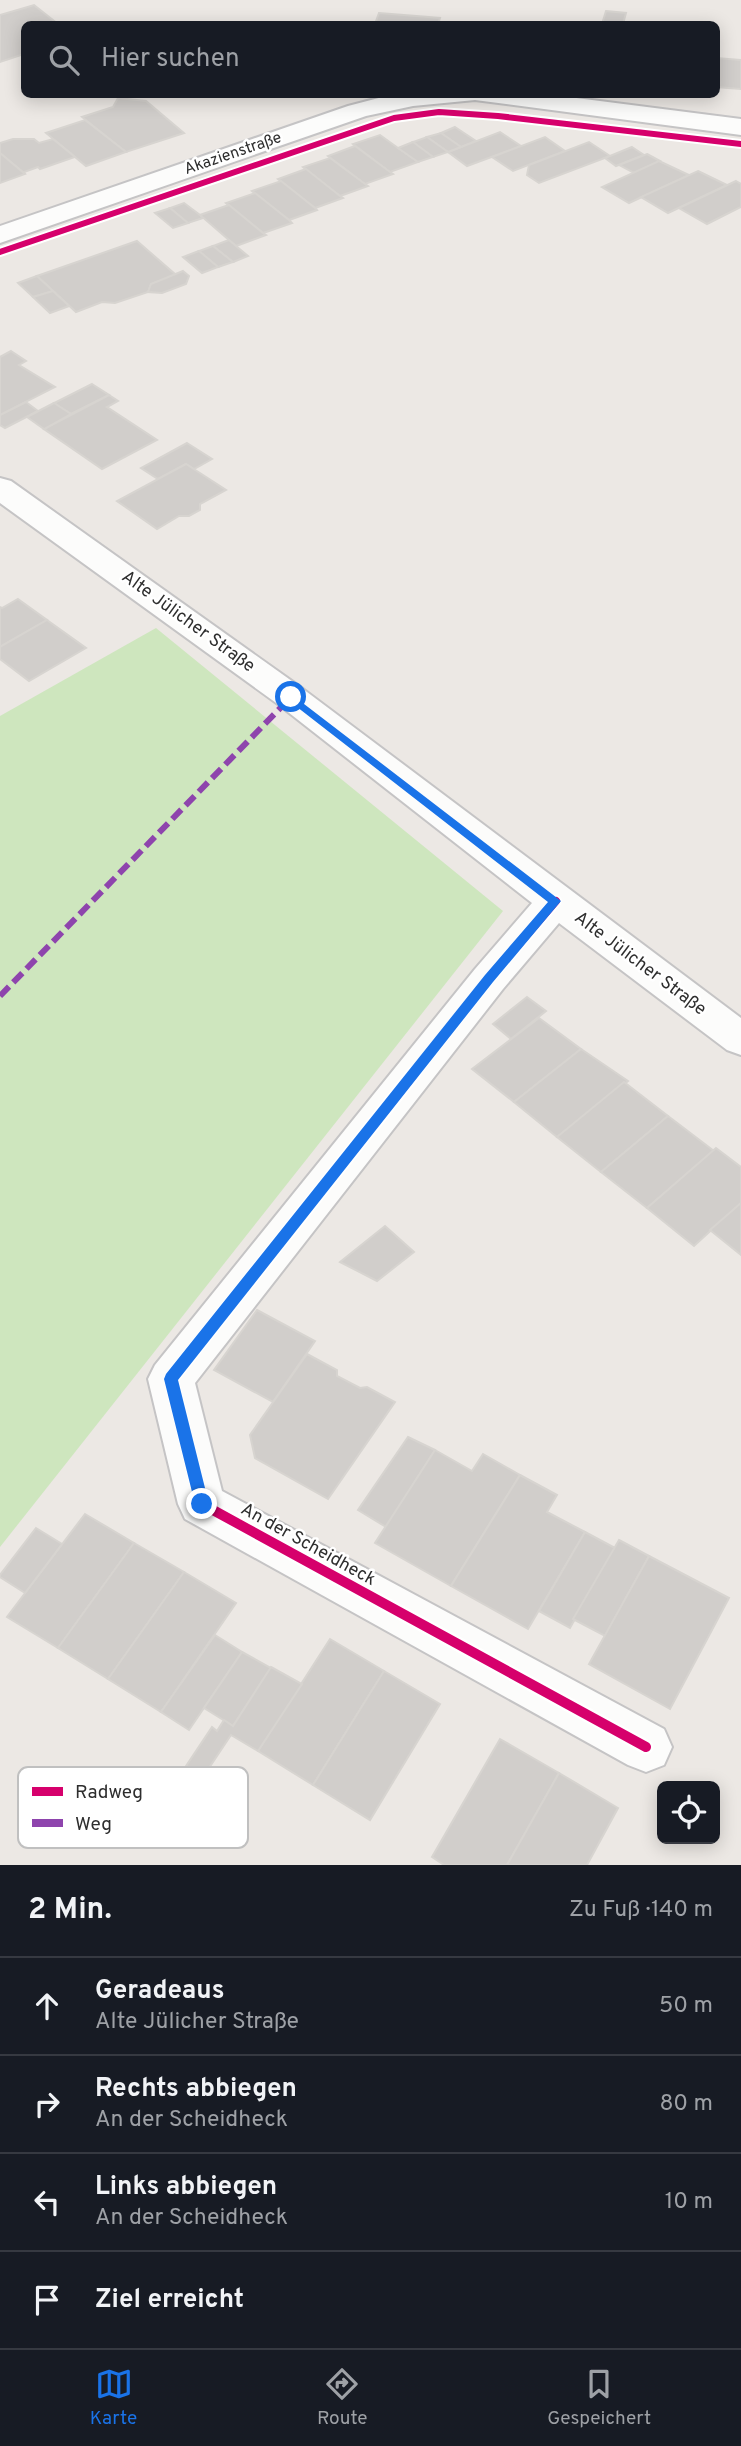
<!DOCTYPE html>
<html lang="de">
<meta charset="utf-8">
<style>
body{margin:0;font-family:Overpass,sans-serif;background:#20242c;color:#f1f3f6}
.controls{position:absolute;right:21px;bottom:21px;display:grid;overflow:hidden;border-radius:10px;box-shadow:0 4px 18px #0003}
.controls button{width:63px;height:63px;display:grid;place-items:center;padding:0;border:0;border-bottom:2px solid #363941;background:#171b24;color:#f1f3f6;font:35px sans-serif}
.stop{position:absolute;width:21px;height:21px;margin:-16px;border:5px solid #1a73e8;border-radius:50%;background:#fff}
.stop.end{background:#1a73e8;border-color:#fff;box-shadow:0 2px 7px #0008}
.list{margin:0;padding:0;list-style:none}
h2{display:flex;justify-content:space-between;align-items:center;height:91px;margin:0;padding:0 28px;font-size:30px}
h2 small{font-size:23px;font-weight:400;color:#9ea1a6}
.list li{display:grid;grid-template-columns:46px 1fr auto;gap:21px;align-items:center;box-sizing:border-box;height:98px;padding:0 28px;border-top:2px solid #363941}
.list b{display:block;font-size:26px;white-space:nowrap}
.list p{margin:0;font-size:23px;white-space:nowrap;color:#9ea1a6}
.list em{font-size:23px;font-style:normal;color:#9ea1a6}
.icon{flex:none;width:38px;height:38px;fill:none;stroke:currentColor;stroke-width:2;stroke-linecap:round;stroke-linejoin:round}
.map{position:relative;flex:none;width:741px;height:1865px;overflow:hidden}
.search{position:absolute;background:#171b24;box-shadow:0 4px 18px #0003;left:21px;right:21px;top:21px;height:77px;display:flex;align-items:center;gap:18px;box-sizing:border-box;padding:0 24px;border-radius:10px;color:#9ea1a6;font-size:26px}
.sheet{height:483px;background:#171b24}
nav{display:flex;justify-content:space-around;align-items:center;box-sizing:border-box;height:98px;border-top:2px solid #363941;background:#171b24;font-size:19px;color:#9ea1a6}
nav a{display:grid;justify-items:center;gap:4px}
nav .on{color:#1a73e8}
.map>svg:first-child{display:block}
.green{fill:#cee6be}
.building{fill:#d1cecb;stroke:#d7d4d0;stroke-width:2}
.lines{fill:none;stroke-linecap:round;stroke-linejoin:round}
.minor-casing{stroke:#c5c4c5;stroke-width:4}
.minor{fill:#fcfcfb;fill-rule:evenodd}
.quiet{stroke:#8e44ad;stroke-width:6;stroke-dasharray:13 6;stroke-linecap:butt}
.cycleway-far2-casing{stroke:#fff;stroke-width:10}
.cycleway-far1-casing{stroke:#fff;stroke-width:12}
.cycleway-casing{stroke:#fff;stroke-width:15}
.cycleway-far2{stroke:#d6006c;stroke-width:6}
.cycleway-far1{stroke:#d6006c;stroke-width:8}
.cycleway{stroke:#d6006c;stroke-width:10}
.route{fill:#1a73e8}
.labels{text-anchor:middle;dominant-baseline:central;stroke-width:5;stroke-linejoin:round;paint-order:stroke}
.far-street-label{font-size:16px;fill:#2e2e2e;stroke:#fff}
.street-label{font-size:18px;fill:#2e2e2e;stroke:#fff}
.key{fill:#fff;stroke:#c0c0c0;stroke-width:2}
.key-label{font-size:19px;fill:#2e2e2e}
</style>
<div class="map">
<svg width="741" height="1865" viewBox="0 0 741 1865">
<rect width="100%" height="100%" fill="#ece8e4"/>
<polygon class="green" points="156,628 503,911 0,1547 0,716"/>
<g class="building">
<polygon points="34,5 58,24 24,24 24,54 0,62 0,15"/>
<polygon points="606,11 626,13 623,24 602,24"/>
<polygon points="379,13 440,18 438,24 375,24"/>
<polygon points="716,58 741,60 741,89 716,87"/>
<polygon points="118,98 146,101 184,133 126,152 82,117 113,107"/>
<polygon points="85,120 126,152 86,166 46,133"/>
<polygon points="455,127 476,141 461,147 441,133"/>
<polygon points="500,132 521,146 467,166 448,152"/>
<polygon points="441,133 461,147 448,152 427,137"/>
<polygon points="380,135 398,148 418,162 390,172 353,144"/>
<polygon points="427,137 448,152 433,157 413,142"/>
<polygon points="545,137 565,151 513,171 492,157"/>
<polygon points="13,139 34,139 39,143 53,139 75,157 40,169 38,167 24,172 25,174 0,153 0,143"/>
<polygon points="413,142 433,157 418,162 398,148"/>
<polygon points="589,142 610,156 539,183 527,175 529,165"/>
<polygon points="355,146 390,172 393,174 365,184 328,156"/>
<polygon points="632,147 644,155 616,166 605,158"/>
<polygon points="0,153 25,174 0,183"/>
<polygon points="647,154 660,161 634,173 619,165"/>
<polygon points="330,158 365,184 368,186 340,196 303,167"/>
<polygon points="659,161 689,175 629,203 602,187"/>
<polygon points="306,169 340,196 343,198 315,208 278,179"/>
<polygon points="698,171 727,185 668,213 641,197"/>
<polygon points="281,181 315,208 317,210 289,220 252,191"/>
<polygon points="736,181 741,184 741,207 707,224 679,208"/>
<polygon points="255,193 289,220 292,223 263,233 226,203"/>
<polygon points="184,203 200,215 203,218 188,223 170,208"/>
<polygon points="229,205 263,233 266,235 236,246 200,215"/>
<polygon points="170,208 188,223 173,228 155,213"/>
<polygon points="229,240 236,246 248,256 233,262 213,246"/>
<polygon points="137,241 176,275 151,284 148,292 115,303 102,302 76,312 37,276"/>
<polygon points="213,246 233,262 218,267 199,251"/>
<polygon points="199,251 218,267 202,273 183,257"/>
<polygon points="183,271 189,276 186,284 162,293 148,292 151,284"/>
<polygon points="37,276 53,291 33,297 18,283"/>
<polygon points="53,291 69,306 50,313 33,297"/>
<polygon points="11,351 26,361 19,365 55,387 0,415 0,357"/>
<polygon points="92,384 109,395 71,414 54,403"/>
<polygon points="109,395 118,401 107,407 157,440 102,469 44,429"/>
<polygon points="26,402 38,411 5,428 0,425 0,415"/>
<polygon points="54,403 71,414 44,429 27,417"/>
<polygon points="187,443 212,459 194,469 186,464 158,479 141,468"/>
<polygon points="186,464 226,490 200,504 200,510 189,516 179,516 157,529 117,501"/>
<polygon points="18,599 47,620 0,647 0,607 2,608"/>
<polygon points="47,620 86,648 29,681 0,659 0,647"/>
<polygon points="527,997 546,1011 511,1039 493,1024"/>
<polygon points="539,1018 581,1049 514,1102 472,1069"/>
<polygon points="581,1049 628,1081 557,1137 514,1102"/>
<polygon points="624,1082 668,1116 601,1172 557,1137"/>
<polygon points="668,1116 714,1151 647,1208 601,1172"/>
<polygon points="716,1148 741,1167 741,1203 694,1246 647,1208"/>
<polygon points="741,1203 741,1255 710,1230"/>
<polygon points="385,1226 414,1252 377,1281 340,1262"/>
<polygon points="257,1310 315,1341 273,1402 214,1370"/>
<polygon points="307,1354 337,1370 337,1376 360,1388 367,1387 395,1402 328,1499 255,1458 250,1435"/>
<polygon points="408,1437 435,1450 386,1527 358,1510"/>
<polygon points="435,1450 472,1471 483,1454 520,1475 451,1586 375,1543"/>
<polygon points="520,1475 557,1495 547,1512 585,1532 528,1629 451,1586"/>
<polygon points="85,1514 134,1543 58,1648 7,1617"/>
<polygon points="36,1528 62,1544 25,1593 0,1577 0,1575"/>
<polygon points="585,1532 615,1548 570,1628 539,1611"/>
<polygon points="619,1540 649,1556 605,1636 573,1619"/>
<polygon points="134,1543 184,1572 108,1679 58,1648"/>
<polygon points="649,1556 729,1598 670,1709 589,1664"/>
<polygon points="184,1572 236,1603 161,1712 108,1679"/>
<polygon points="215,1635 242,1652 189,1730 161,1712"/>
<polygon points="330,1639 384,1671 313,1785 258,1751"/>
<polygon points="242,1652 271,1668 233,1726 204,1708"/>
<polygon points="271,1667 302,1684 258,1751 231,1735 205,1774 186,1766 212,1727 217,1731 224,1720 233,1726"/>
<polygon points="384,1671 440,1704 370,1820 313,1785"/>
<polygon points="500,1739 559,1773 507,1865 444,1865 432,1857"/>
<polygon points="559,1773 618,1808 587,1865 507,1865"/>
</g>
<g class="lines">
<g class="minor-casing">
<g id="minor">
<polygon points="394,94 545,94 741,119 741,135 475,100 413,106 366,116 0,243 0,226 348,106"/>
<polygon points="0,478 11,481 303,689 741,1018 741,1055 727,1050 559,923 503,989 195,1383 222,1491 664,1729 672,1747 664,1765 646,1772 628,1765 185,1519 178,1504 148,1379 155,1365 475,969 532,903 279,705 0,503"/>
</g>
</g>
<use href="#minor" class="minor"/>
<polyline class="quiet" points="0,996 291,697"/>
<g class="cycleway-far2-casing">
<polyline id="cycleway-far2" points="0,252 394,118 439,112 498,116 741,144"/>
</g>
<g class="cycleway-far1-casing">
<polyline id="cycleway-far1" points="413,1075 489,979 556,901"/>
</g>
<g class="cycleway-casing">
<polyline id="cycleway" points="414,1073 171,1379 202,1504 646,1747"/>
</g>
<use href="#cycleway-far2" class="cycleway-far2"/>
<use href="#cycleway-far1" class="cycleway-far1"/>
<use href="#cycleway" class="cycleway"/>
</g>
<polygon class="route" points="291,694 561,901 493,982 178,1380 209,1504 202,1511 195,1504 164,1379 166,1374 485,975 548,902 288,700 286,697"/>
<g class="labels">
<g class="far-street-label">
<text transform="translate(233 154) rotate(-19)">Akazienstraße</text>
</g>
<g class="street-label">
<text transform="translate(188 622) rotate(36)">Alte Jülicher Straße</text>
<text transform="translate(640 964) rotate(37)">Alte Jülicher Straße</text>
<text transform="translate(308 1545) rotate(29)">An der Scheidheck</text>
</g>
</g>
<rect x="18" y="1767" width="230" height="81" rx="10" class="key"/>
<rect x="32" y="1787" width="31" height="9" fill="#d6006c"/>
<rect x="32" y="1819" width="31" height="8" fill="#8e44ad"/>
<g class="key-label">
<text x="75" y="1798">Radweg</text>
<text x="75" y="1830">Weg</text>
</g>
</svg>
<div class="controls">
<button><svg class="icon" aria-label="locate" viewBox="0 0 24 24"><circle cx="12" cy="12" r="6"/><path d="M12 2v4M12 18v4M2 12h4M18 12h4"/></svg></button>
</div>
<div class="stop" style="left:291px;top:697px"></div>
<div class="stop end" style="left:202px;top:1504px"></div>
<div class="search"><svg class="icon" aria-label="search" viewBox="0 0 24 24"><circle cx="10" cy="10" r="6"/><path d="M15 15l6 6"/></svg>Hier suchen</div>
</div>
<section class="sheet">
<h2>2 Min.<small>Zu Fuß · 140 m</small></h2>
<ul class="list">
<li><svg class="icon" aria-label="ahead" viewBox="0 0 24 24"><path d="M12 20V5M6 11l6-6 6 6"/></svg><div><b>Geradeaus</b><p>Alte Jülicher Straße</p></div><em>50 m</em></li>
<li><svg class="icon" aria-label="right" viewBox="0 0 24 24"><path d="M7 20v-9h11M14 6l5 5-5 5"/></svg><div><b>Rechts abbiegen</b><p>An der Scheidheck</p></div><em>80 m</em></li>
<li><svg class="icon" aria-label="left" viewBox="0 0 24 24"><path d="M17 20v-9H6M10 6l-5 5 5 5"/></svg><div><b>Links abbiegen</b><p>An der Scheidheck</p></div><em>10 m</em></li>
<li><svg class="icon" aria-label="arrive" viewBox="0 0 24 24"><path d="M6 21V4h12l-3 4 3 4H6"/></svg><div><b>Ziel erreicht</b></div></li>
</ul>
</section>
<nav>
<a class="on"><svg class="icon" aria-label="map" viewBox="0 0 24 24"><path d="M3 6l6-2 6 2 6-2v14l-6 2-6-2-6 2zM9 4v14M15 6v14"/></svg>Karte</a>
<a><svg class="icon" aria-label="directions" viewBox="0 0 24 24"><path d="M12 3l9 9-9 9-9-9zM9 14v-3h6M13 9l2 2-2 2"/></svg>Route</a>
<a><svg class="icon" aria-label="saved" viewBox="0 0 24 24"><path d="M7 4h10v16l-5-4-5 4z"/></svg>Gespeichert</a>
</nav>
